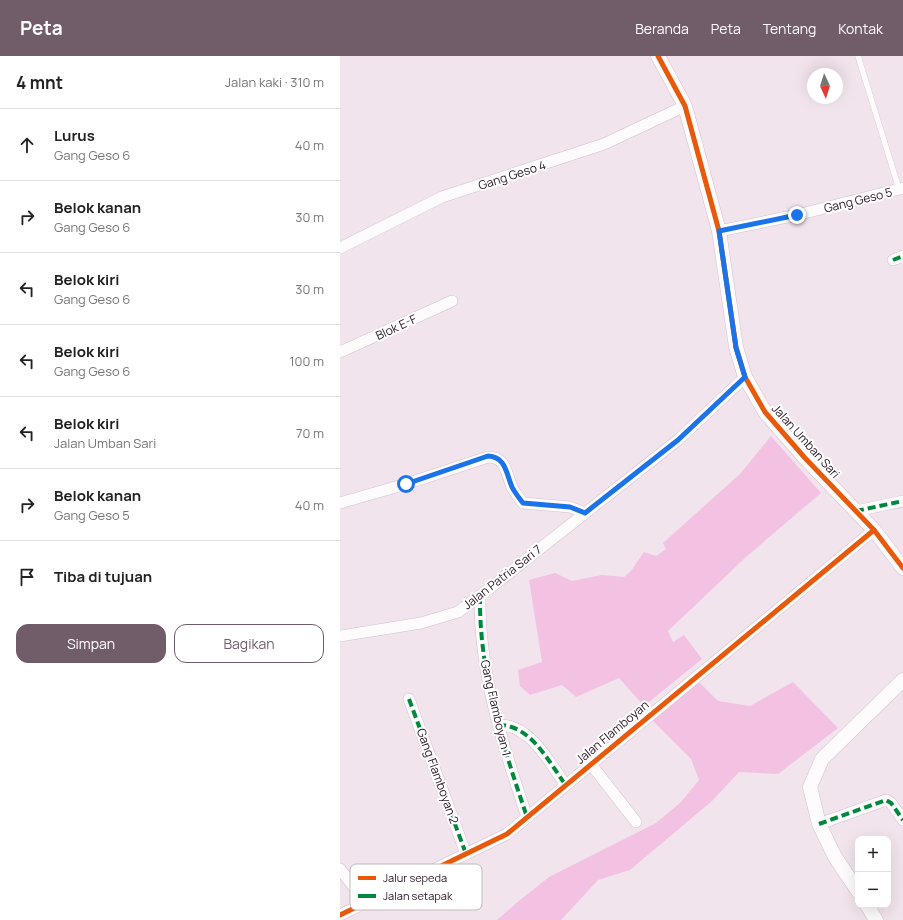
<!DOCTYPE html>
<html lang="id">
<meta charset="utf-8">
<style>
body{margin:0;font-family:Manrope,sans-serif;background:#f2f2f2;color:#222}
.controls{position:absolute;right:12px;bottom:12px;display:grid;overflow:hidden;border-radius:8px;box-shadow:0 4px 16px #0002}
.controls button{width:36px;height:36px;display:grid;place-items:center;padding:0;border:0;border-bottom:1px solid #e0e0e0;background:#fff;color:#222;font:20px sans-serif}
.compass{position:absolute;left:467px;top:12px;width:36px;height:36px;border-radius:50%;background:#fff;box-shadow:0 4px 16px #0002;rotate:176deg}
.stop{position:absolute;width:12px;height:12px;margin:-9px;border:3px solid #1a73e8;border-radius:50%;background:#fff}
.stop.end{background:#1a73e8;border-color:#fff;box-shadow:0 1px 4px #0008}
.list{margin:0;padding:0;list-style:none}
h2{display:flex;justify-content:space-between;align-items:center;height:52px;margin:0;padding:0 16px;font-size:17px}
h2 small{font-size:13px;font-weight:400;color:#767676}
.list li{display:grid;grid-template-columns:26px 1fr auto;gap:12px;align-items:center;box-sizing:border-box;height:72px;padding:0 16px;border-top:1px solid #e0e0e0}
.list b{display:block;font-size:15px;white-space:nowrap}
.list p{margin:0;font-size:13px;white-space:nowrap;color:#767676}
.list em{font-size:13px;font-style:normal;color:#767676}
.actions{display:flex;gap:8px;padding:12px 16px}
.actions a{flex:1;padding:9px 0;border:1px solid #715d6a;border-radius:12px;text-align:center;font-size:14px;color:#715d6a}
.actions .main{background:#715d6a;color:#fff}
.icon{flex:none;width:22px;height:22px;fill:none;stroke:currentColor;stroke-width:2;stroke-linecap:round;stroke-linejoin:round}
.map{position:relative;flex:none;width:563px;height:864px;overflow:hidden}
header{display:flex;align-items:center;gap:24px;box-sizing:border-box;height:56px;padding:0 20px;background:#715d6a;color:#fff}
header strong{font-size:19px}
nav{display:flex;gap:22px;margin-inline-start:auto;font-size:14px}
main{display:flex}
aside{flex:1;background:#fff}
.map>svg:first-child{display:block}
.green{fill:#f3c1e2}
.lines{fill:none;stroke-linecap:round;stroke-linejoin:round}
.service-casing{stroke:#d2c0cc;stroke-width:6}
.minor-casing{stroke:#d2c0cc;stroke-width:12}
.tertiary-casing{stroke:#d2c0cc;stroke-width:15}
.service{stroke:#fdfbfc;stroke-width:5.5}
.minor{stroke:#fdfbfc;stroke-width:11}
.tertiary{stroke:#fdfbfc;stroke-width:14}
.quiet{stroke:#00873e;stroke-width:4;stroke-dasharray:8 4;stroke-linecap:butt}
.cycleway-casing{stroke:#fff;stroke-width:8}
.cycleway{stroke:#e8590c;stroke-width:5}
.route{stroke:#1a73e8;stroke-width:5}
.labels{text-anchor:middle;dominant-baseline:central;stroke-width:4;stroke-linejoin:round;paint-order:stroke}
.street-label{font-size:12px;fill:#2b1524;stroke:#fff}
.key{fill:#fff;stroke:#bfb9bd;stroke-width:1}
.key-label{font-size:11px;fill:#2b1524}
</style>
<header>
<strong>Peta</strong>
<nav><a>Beranda</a><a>Peta</a><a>Tentang</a><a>Kontak</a></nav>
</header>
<main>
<aside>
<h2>4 mnt<small>Jalan kaki · 310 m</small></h2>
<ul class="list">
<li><svg class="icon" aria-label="ahead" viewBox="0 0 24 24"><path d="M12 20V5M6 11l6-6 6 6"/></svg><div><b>Lurus</b><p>Gang Geso 6</p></div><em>40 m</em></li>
<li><svg class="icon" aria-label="right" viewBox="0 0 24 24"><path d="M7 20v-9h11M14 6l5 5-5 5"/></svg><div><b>Belok kanan</b><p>Gang Geso 6</p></div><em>30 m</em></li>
<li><svg class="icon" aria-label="left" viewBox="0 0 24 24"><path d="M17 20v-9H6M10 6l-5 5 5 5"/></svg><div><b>Belok kiri</b><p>Gang Geso 6</p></div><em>30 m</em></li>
<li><svg class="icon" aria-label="left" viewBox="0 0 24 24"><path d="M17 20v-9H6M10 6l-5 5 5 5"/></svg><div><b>Belok kiri</b><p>Gang Geso 6</p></div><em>100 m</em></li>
<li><svg class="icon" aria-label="left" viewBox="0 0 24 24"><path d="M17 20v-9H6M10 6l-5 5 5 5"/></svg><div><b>Belok kiri</b><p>Jalan Umban Sari</p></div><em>70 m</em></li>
<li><svg class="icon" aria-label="right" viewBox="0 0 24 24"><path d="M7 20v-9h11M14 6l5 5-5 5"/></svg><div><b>Belok kanan</b><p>Gang Geso 5</p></div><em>40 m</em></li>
<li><svg class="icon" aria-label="arrive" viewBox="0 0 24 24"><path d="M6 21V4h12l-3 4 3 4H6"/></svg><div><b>Tiba di tujuan</b></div></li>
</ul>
<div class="actions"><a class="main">Simpan</a><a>Bagikan</a></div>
</aside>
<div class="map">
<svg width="563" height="864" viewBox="0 0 563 864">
<rect width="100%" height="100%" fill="#f2e4ed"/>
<g class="green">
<polygon points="431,380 481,437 406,501 328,575 333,586 344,579 362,603 304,650 279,622 236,641 222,629 190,639 180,630 178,614 202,606 189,524 215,517 232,525 262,519 284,521 291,515 304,496 316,500 326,493 323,487 400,418"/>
<polygon points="357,624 378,645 410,650 453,626 498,672 438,718 399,716 372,745 290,814 258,824 221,864 157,864 180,844 209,821 316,767 340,747 359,724 351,703 311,663"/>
</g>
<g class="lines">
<g class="service-casing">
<polyline id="service" points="518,0 559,133"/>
</g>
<g class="minor-casing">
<g id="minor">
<polyline points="379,175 457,159 563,132"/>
<polyline points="0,192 102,141 264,88 345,50"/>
<polyline points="553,204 563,200"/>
<polyline points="0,296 112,245"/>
<path d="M0,447L66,428L148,401C166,401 166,417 172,431C175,437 179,442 183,447L230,451L245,457"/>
<polyline points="516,455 563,445"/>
<path d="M140,540C139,617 163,690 187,761"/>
<polyline points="0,580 81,567 118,556 150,532 338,384 405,321"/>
<polyline points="69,643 126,798"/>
<path d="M158,669C190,668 209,706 225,728"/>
<polyline points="250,707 296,766"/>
<polyline points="479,768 546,744 551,747 563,764"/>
<polyline points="0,813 26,847"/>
<polyline points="0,859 167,778 534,474"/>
</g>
</g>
<g class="tertiary-casing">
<g id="tertiary">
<polyline points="318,0 345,50 379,175 396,291 405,321 425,356 465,402 534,474 563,512"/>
<polyline points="518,835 495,801 479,768 470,731 482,703 563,624"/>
<polyline points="527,849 536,864"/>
</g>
</g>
<use href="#service" class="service"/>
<use href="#minor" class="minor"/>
<use href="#tertiary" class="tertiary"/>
<g class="quiet">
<polyline points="553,204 563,200"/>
<polyline points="516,455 563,445"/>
<path d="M140,540C139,617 163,690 187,761"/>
<polyline points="69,643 126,798"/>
<path d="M158,669C190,668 209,706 225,728"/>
<polyline points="479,768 546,744 551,747 563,764"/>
</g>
<g class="cycleway-casing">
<g id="cycleway">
<polyline points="318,0 345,50 379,175 396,291 405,321 425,356 465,402 534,474 563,512"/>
<polyline points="0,859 167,778 534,474"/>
</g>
</g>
<use href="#cycleway" class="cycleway"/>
</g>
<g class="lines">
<path class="route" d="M66,428L148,400C166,401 166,417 172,431C175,437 179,442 183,447L230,451L245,457L338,384L405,321L396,292L379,175L457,159"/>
</g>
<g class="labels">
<g class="street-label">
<text transform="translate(172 119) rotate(-18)">Gang Geso 4</text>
<text transform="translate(518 144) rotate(-14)">Gang Geso 5</text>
<text transform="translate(56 271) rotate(-25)">Blok E-F</text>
<text transform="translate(466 385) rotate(48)">Jalan Umban Sari</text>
<text transform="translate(162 521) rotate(-38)">Jalan Patria Sari 7</text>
<text transform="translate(156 652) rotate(77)">Gang Flamboyan 1</text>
<text transform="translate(272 676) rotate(-40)">Jalan Flamboyan</text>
<text transform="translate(98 720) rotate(70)">Gang Flamboyan 2</text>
</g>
</g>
<rect x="10" y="808" width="132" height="46" rx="6" class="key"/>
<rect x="18" y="820" width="18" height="4" fill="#e8590c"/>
<rect x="18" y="838" width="18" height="4" fill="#00873e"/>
<g class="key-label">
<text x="43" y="826">Jalur sepeda</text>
<text x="43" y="844">Jalan setapak</text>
</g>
</svg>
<div class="controls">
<button>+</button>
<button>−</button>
</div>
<svg class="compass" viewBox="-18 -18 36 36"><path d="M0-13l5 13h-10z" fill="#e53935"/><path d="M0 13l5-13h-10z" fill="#767676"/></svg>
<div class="stop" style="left:66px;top:428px"></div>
<div class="stop end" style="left:457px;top:159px"></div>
</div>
</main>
